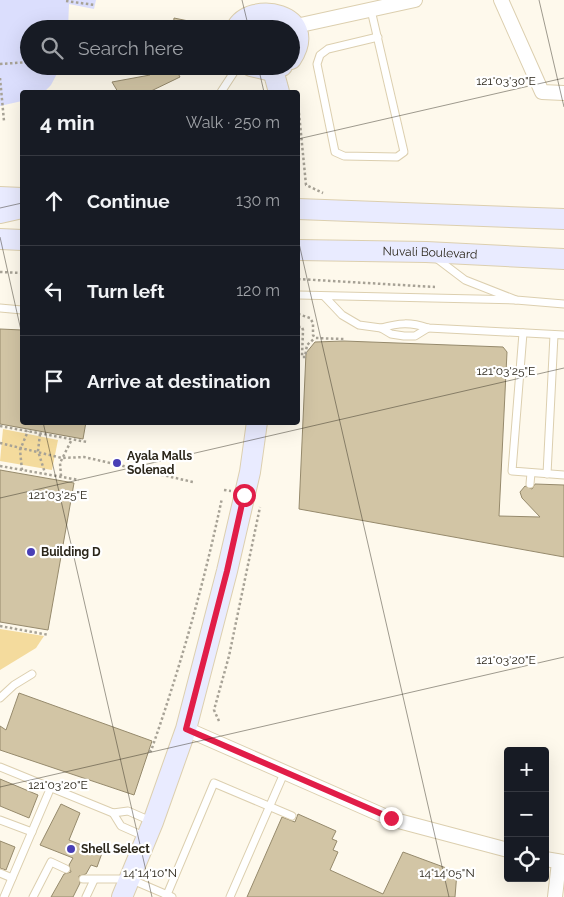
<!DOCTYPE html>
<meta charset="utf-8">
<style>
body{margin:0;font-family:Raleway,sans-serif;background:#20242c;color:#f1f3f6}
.controls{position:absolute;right:15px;bottom:15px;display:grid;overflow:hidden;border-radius:5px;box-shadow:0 5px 20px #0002}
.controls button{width:45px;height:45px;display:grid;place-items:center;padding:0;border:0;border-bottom:1px solid #363941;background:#171b24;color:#f1f3f6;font:25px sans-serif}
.stop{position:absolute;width:15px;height:15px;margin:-11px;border:4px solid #e11d48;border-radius:50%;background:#fff}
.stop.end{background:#e11d48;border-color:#fff;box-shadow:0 1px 5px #0008}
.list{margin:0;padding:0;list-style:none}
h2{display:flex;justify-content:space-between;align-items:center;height:65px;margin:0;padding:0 20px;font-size:21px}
h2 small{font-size:16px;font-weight:400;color:#9ea1a6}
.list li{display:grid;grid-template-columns:32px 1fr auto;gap:15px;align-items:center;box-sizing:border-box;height:90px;padding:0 20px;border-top:1px solid #363941}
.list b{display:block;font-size:19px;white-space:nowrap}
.list em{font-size:16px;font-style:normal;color:#9ea1a6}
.icon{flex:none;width:28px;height:28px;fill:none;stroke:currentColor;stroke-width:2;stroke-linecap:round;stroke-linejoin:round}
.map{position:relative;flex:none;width:564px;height:897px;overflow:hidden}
.search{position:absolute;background:#171b24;box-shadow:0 5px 20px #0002;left:20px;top:20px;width:280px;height:55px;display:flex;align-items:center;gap:12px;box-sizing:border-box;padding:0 18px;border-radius:28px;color:#9ea1a6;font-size:19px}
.panel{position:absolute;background:#171b24;box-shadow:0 5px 20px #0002;left:20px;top:90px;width:280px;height:335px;border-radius:5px}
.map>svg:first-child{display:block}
.green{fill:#f4db9d}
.water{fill:#dbdefd}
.building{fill:#d2c5a5;stroke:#968a6c}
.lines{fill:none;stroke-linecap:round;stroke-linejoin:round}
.lane-casing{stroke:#dccfaf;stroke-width:9}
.street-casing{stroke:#dccfaf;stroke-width:16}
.secondary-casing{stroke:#dccfaf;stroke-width:22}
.path{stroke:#a7a296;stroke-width:2.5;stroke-dasharray:2.5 2.5;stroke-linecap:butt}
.lane{stroke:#fff;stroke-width:7}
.street{stroke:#fff;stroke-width:14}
.secondary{stroke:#e9ebff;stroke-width:20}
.route{stroke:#e11d48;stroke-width:6}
.ticks{fill:none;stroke:#2b261a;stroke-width:1;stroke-opacity:0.45}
.poi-dot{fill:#493fb6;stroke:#fff;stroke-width:2}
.labels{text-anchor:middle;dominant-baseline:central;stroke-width:4.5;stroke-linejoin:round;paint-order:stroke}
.street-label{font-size:12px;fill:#2b261a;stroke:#fff}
.poi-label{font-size:12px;font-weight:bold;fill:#2b261a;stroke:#fff;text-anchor:start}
.ticks-label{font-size:12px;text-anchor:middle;fill:#2b261a;stroke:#fff;stroke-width:4.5;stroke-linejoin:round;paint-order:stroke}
</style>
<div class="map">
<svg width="564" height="897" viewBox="0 0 564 897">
<rect width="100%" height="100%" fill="#fef9ec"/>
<g class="green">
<polygon points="3,429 58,440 52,470 0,461"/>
<polygon points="0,629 44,636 36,648 0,670"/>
</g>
<polygon class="water" points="0,0 96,0 94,9 69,4 68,29 29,29 29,66 61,66 51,85 44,92 22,92 22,101 0,106"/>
<g class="building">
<polygon points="174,18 203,24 202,29 173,29"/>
<polygon points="146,66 174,66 180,77 149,92 118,92 112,82 150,75"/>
<polygon points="0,329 22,330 22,422 86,422 83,439 0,424"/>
<polygon points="344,341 503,347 507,352 499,516 540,517 522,498 520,492 525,486 532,489 535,484 564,485 564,557 299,509 306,353 315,342"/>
<polygon points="0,470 74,483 48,630 0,622"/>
<polygon points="19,693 152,741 134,795 0,750 0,726 6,730"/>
<polygon points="0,779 38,795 29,818 0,806"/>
<polygon points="61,804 80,813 69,840 102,853 97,867 91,865 86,874 79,876 80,883 73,897 51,897 64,874 71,872 69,865 73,858 40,845"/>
<polygon points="298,814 336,831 332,839 337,841 333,850 338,852 330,870 383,894 403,852 457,872 455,897 247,897 282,817 295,822"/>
<polygon points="0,841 15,847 6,870 0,868"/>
</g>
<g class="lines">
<g class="lane-casing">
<g id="lane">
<polyline points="371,10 404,152 397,157 344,156 335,152 317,64 320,55 328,49 378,37"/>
<polyline points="221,92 238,66"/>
<polyline points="436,258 465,280 516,300 564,304"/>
<polyline points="298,295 516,300"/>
<polyline points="325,297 342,315 359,325 381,328 391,334 404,336 415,336 428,328"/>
<polyline points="0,308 22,310"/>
<path d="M381,328C399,323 410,322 428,328L564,335"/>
<polyline points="523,333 512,471 564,475"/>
<polyline points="547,474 554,335"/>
<polyline points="530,484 531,473"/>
<polyline points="0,698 14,685 32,674"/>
<polyline points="0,767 113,813 128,811 153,822"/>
<polyline points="113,813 121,826 146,837"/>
<polyline points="0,820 32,832"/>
<polyline points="0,873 12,878"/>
<polyline points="83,879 130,879 172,897"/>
<polyline points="4,897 51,787"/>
<polyline points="33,897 51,862 66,869"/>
<polyline points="86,897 94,880"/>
<polyline points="166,897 214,783 292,816"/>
<polyline points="230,897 285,771"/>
</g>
</g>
<g class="street-casing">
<g id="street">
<polyline points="501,0 542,92 564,93"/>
<polyline points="296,26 415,0"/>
<polyline points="186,729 391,819 508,850"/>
<polyline points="545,859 564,862"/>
<polyline points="555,897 559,862"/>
</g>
</g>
<g class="secondary-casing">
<g id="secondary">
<path d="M236,29C250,0 321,13 291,59"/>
<polyline points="251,66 268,70 282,66"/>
<polyline points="273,70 279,92"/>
<polyline points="0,197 22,198"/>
<polyline points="298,209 564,219"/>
<polyline points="0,213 22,208"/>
<polyline points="0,239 22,240"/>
<path id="s1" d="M298,250L426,252L564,259"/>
<polyline points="122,897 153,822 186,729 227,571 250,472 257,422"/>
</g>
</g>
<g class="path">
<polyline points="66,1 95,5"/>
<polyline points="0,64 29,62"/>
<polyline points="0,78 4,121"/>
<polyline points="298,103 306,185 323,193"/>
<polyline points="0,272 22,273"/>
<polyline points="298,279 435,287"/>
<polyline points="298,314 310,318 313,323 313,335 315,338 344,339"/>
<polyline points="298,327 302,327 303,330 302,357 305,357 307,345 315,338"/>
<polyline points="0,426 87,442"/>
<polyline points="40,434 38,451 45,473"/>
<polyline points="0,443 62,458 84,457 106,462 193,482"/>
<polyline points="0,466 79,480"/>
<polyline points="22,470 20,450 28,431"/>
<polyline points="61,476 60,463 72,439"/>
<polyline points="224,490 231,491"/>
<polyline points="0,626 49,635"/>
<polyline points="219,721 214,710 229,656 260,507"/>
<path d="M149,751H151C180,668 204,584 222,498"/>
</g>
<use href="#lane" class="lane"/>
<use href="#street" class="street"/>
<use href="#secondary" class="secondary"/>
</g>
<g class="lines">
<polyline class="route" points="244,495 227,571 186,729 391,818"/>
</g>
<path class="ticks" d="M242,0L249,29M539,0L564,107M258,66L264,92M298,139L564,78M0,208L22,203M0,237L22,335M298,239L449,897M43,422L152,897M0,498L564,368M0,787L564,657"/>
<g class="poi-dot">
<circle cx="117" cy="463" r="5"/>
<circle cx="31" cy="552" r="5"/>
<circle cx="71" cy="849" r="5"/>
</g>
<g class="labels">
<g class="street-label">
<text stroke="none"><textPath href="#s1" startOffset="132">Nuvali Boulevard</textPath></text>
</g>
<g class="poi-label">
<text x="127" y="456">Ayala Malls<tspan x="127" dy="14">Solenad</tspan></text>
<text x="41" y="552">Building D</text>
<text x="81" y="849">Shell Select</text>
</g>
</g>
<g class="ticks-label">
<text x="506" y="85">121°03'30"E</text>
<text x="506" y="375">121°03'25"E</text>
<text x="58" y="499">121°03'25"E</text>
<text x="506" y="664">121°03'20"E</text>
<text x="58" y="789">121°03'20"E</text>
<text x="150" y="877">14°14'10"N</text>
<text x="447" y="877">14°14'05"N</text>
</g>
</svg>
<div class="controls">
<button>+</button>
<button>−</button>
<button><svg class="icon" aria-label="locate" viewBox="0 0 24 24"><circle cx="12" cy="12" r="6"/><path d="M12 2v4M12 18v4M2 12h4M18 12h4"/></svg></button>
</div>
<div class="stop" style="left:244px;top:495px"></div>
<div class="stop end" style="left:391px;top:818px"></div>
<div class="search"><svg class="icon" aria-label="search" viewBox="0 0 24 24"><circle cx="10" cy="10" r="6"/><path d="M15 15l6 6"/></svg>Search here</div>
<section class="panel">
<h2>4 min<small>Walk · 250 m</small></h2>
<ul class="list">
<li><svg class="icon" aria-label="ahead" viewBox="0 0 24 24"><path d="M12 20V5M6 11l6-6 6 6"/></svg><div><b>Continue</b></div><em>130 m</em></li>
<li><svg class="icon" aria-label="left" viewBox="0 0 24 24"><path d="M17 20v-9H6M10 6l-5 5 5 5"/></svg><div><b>Turn left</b></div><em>120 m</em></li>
<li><svg class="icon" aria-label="arrive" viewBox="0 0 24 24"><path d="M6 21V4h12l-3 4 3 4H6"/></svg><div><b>Arrive at destination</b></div></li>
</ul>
</section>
</div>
